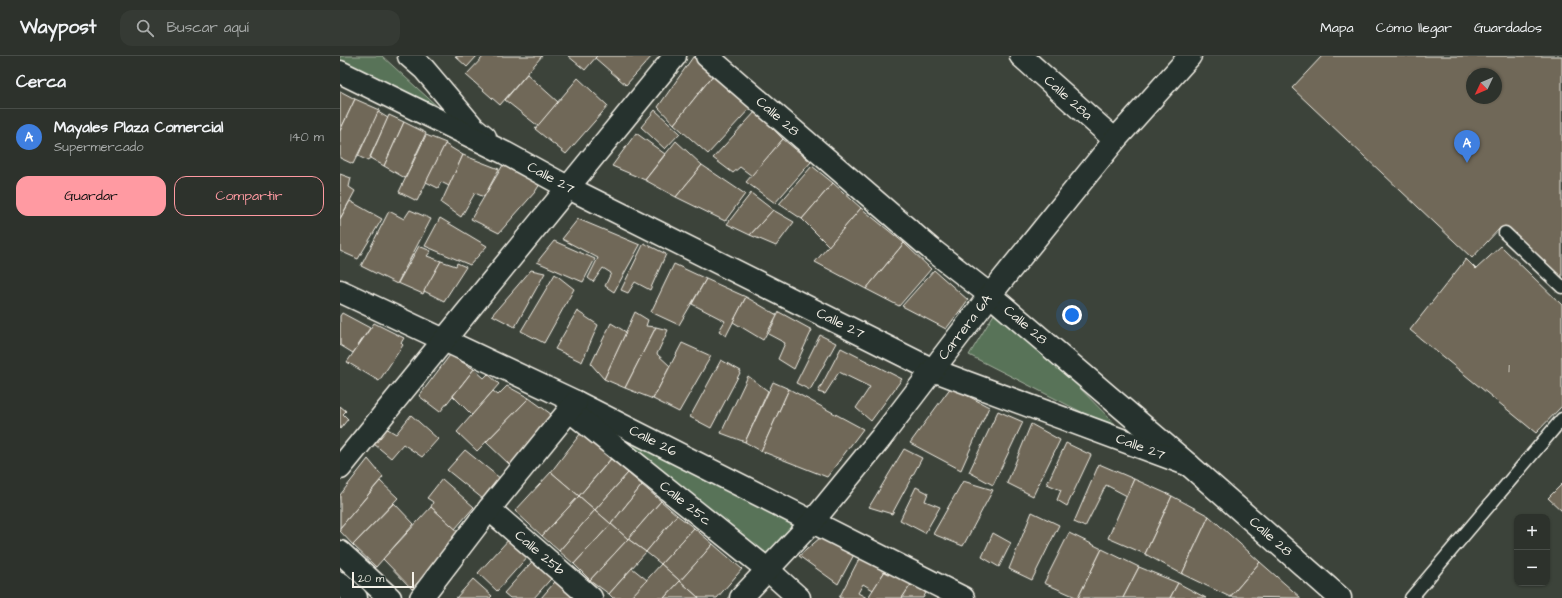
<!DOCTYPE html>
<html lang="es">
<meta charset="utf-8">
<style>
body{margin:0;font-family:"Architects Daughter",sans-serif;background:#353a34;color:#f1f3f6}
.controls{position:absolute;right:12px;bottom:12px;display:grid;overflow:hidden;border-radius:8px;box-shadow:0 1px 3px #0004}
.controls button{width:36px;height:36px;display:grid;place-items:center;padding:0;border:0;border-bottom:1px solid #484d48;background:#2d322c;color:#f1f3f6;font:20px sans-serif}
.compass{position:absolute;left:1126px;top:12px;width:36px;height:36px;border-radius:50%;background:#2d322c;box-shadow:0 1px 3px #0004;rotate:226deg}
.scale{position:absolute;left:12px;bottom:10px;width:62px;box-sizing:border-box;padding-left:4px;border:2px solid #f4f1e8;border-top:0;font-size:11px;line-height:14px;white-space:nowrap;color:#f4f1e8;-webkit-text-stroke:3px #26332d;paint-order:stroke}
.you{position:absolute;left:732px;top:259px;width:14px;height:14px;margin:-10px;border:3px solid #fff;border-radius:50%;background:#1a73e8;box-shadow:0 0 0 6px #1a73e833}
.badge{display:grid;place-items:center;width:26px;height:26px;border-radius:50%;background:#ff9aa2;color:#fff;font-size:13px;font-weight:700}
.pin{position:absolute;translate:-50% -33px;filter:drop-shadow(0 1px 2px #0008)}
.pin::after{content:'';position:absolute;top:21px;width:14px;height:12px;background:inherit;clip-path:polygon(0 0,100% 0,50% 100%)}
.list{margin:0;padding:0;list-style:none}
h2{display:flex;justify-content:space-between;align-items:center;height:52px;margin:0;padding:0 16px;font-size:17px}
h2 small{font-size:13px;font-weight:400;color:#a7aaa9}
.list li{display:grid;grid-template-columns:26px 1fr auto;gap:12px;align-items:center;box-sizing:border-box;height:56px;padding:0 16px;border-top:1px solid #484d48}
.list b{display:block;font-size:15px;white-space:nowrap}
.list p{margin:0;font-size:13px;white-space:nowrap;color:#a7aaa9}
.list em{font-size:13px;font-style:normal;color:#a7aaa9}
.actions{display:flex;gap:8px;padding:12px 16px}
.actions a{flex:1;padding:9px 0;border:1px solid #ff9aa2;border-radius:12px;text-align:center;font-size:14px;color:#ff9aa2}
.actions .main{background:#ff9aa2;color:#111}
.icon{flex:none;width:22px;height:22px;fill:none;stroke:currentColor;stroke-width:2;stroke-linecap:round;stroke-linejoin:round}
.map{position:relative;flex:none;width:1222px;height:542px;overflow:hidden}
header{display:flex;align-items:center;gap:24px;box-sizing:border-box;height:56px;padding:0 20px;background:#2d322c;border-bottom:1px solid #484d48}
header strong{font-size:19px}
nav{display:flex;gap:22px;margin-inline-start:auto;font-size:14px}
.search{width:280px;height:36px;background:#353a34;display:flex;align-items:center;gap:10px;box-sizing:border-box;padding:0 14px;border-radius:12px;color:#a7aaa9;font-size:15px}
main{display:flex}
aside{flex:1;background:#2d322c}
.map>svg:first-child{display:block}
.green{fill:#587359;stroke:#a6b2a0}
.building{fill:#706858;stroke:#f4f1e8;fill-rule:evenodd}
.lines{fill:none;stroke-linecap:round;stroke-linejoin:round}
.service-casing{stroke:#f4f1e8;stroke-width:15}
.minor-casing{stroke:#f4f1e8;stroke-width:25}
.tertiary-casing{stroke:#f4f1e8;stroke-width:25}
.service{stroke:#26332d;stroke-width:12}
.minor{stroke:#26332d;stroke-width:22}
.tertiary{stroke:#26332d;stroke-width:22}
.labels{text-anchor:middle;dominant-baseline:central;stroke-width:3;stroke-linejoin:round;paint-order:stroke}
.number-label{font-size:12px;fill:#d3cfc4}
.street-label{font-size:14px;fill:#f4f1e8;stroke:#26332d}
</style>
<header>
<strong>Waypost</strong>
<div class="search"><svg class="icon" aria-label="search" viewBox="0 0 24 24"><circle cx="10" cy="10" r="6"/><path d="M15 15l6 6"/></svg>Buscar aquí</div>
<nav><a>Mapa</a><a>Cómo llegar</a><a>Guardados</a></nav>
</header>
<main>
<aside>
<h2>Cerca<small></small></h2>
<ul class="list">
<li><span class="badge" style="background:#3f7fe0">A</span><div><b>Mayales Plaza Comercial</b><p>Supermercado</p></div><em>140 m</em></li>
</ul>
<div class="actions"><a class="main">Guardar</a><a>Compartir</a></div>
</aside>
<div class="map">
<svg width="1222" height="542" viewBox="0 0 1222 542">
<rect width="100%" height="100%" fill="#3c433a"/>
<filter id="ink" filterUnits="userSpaceOnUse"><feTurbulence type="fractalNoise" baseFrequency=".025" numOctaves="2"/><feDisplacementMap in="SourceGraphic" scale="8" xChannelSelector="R" yChannelSelector="G"/><feConvolveMatrix kernelMatrix="1 2 1 2 8 2 1 2 1" color-interpolation-filters="sRGB"/></filter>
<g filter="url(#ink)">
<g class="green">
<polygon points="0,0 42,0 110,62 0,7"/>
<polygon points="659,250 785,378 629,299"/>
<polygon points="240,356 457,467 426,503"/>
</g>
<g class="building">
<polygon points="115,0 137,0 127,11"/>
<polygon points="144,0 202,0 160,49 126,19"/>
<polygon points="228,0 257,0 245,14"/>
<polygon points="257,0 312,0 286,29 255,2"/>
<path d="M982,0H1222V228L1161,171L1132,202L952,32ZM1132,18H1156V42H1132Z"/>
<polygon points="353,1 374,18 334,68 318,51"/>
<polygon points="187,18 218,46 198,70 165,44"/>
<polygon points="374,18 412,50 368,98 334,68"/>
<polygon points="238,22 268,50 226,98 195,73"/>
<polygon points="0,35 15,43 0,75"/>
<polygon points="15,43 40,54 13,108 0,102 0,75"/>
<polygon points="315,54 340,77 325,93 301,71"/>
<polygon points="416,55 443,83 412,120 400,111 393,117 373,102"/>
<polygon points="38,56 48,62 28,105 18,100"/>
<polygon points="49,59 64,66 44,110 30,102"/>
<polygon points="64,66 86,77 65,122 44,110"/>
<polygon points="296,77 325,98 305,124 272,110"/>
<polygon points="86,79 106,87 77,145 59,136"/>
<polygon points="443,83 471,106 435,147 406,126"/>
<polygon points="336,85 362,109 336,141 305,124"/>
<polygon points="105,88 123,99 109,130 101,126 98,132 86,126"/>
<polygon points="123,99 159,113 144,141 135,137 121,161 101,147"/>
<polygon points="163,109 200,128 195,136 159,177 131,163"/>
<polygon points="362,109 405,138 385,165 336,141"/>
<polygon points="472,110 493,127 462,163 439,148"/>
<polygon points="0,118 11,122 9,131 15,135 0,163"/>
<polygon points="493,127 521,152 489,190 462,163"/>
<polygon points="411,137 433,154 410,179 387,168"/>
<polygon points="10,145 42,163 18,203 0,195 0,163"/>
<polygon points="521,152 564,187 526,233 475,206"/>
<polygon points="70,154 91,163 57,228 21,210 49,155 64,163"/>
<polygon points="433,154 454,166 436,190 410,179"/>
<polygon points="100,162 147,190 130,209 85,190"/>
<polygon points="238,163 300,189 274,236 265,230 271,217 263,212 253,226 248,222 258,202 222,183"/>
<polygon points="214,185 255,203 243,226 197,206"/>
<polygon points="304,187 326,198 310,234 295,226 288,237 281,234"/>
<polygon points="564,187 591,213 559,250 526,233"/>
<polygon points="79,190 91,195 87,200 101,205 83,238 58,227"/>
<polygon points="1161,190 1222,249 1222,350 1196,377 1070,274 1126,203 1136,213"/>
<polygon points="101,205 116,210 117,207 126,211 104,245 84,235"/>
<polygon points="334,208 366,223 339,269 311,256"/>
<polygon points="191,214 205,217 175,271 152,259"/>
<polygon points="594,214 628,244 606,273 562,250"/>
<polygon points="215,218 234,233 204,287 181,275"/>
<polygon points="366,223 406,241 386,280 379,275 385,265 352,248"/>
<polygon points="406,241 437,259 423,284 393,266"/>
<polygon points="237,255 258,269 242,306 215,293"/>
<polygon points="295,256 308,264 306,270 316,271 285,332 264,323"/>
<polygon points="439,256 472,274 454,313 438,303 445,287 428,278"/>
<polygon points="2,257 30,272 13,297 0,289 0,260"/>
<polygon points="34,267 64,282 61,287 63,289 39,325 7,306"/>
<polygon points="271,267 286,276 264,323 251,308"/>
<polygon points="316,271 328,274 317,298 330,310 313,343 285,332"/>
<polygon points="480,279 496,287 470,334 456,327"/>
<polygon points="342,287 371,300 339,356 313,343"/>
<polygon points="501,292 562,323 531,365 516,352 530,331 499,316 485,338 478,336"/>
<polygon points="110,299 134,313 100,356 79,340"/>
<polygon points="381,304 401,315 371,372 350,361"/>
<polygon points="134,313 144,322 148,318 159,328 132,359 113,340"/>
<polygon points="408,320 428,335 405,386 381,377"/>
<polygon points="433,326 449,333 421,395 405,386"/>
<polygon points="167,330 189,342 137,395 117,376 153,335 158,339"/>
<polygon points="611,331 649,351 621,414 570,387"/>
<polygon points="449,333 523,373 487,421 421,395"/>
<polygon points="189,342 215,361 170,409 146,386"/>
<polygon points="0,350 6,355 3,358 8,363 0,373"/>
<polygon points="658,355 683,366 653,429 629,416"/>
<polygon points="71,359 98,383 82,401 63,388 51,402 34,388 46,372 56,378"/>
<polygon points="691,368 720,384 693,440 667,427"/>
<polygon points="244,373 273,400 239,440 211,416"/>
<polygon points="726,387 751,399 727,450 717,444 721,434 707,428"/>
<polygon points="564,393 582,402 552,458 529,451"/>
<polygon points="125,394 161,423 143,443 107,414"/>
<polygon points="28,403 43,421 0,472 0,439"/>
<polygon points="271,403 288,417 255,454 239,440"/>
<polygon points="759,408 794,423 787,440 766,429 745,471 734,466"/>
<polygon points="211,416 239,440 202,480 175,455"/>
<polygon points="288,417 302,429 271,468 255,454"/>
<polygon points="102,423 134,451 115,473 91,451 93,446 87,442"/>
<polygon points="794,423 832,440 805,498 768,482"/>
<polygon points="40,425 58,442 13,489 0,475 0,472"/>
<polygon points="623,425 653,434 623,490 593,478"/>
<polygon points="1222,428 1222,455 1208,442"/>
<polygon points="302,429 321,445 288,483 271,468"/>
<polygon points="576,431 588,437 585,445 600,451 585,477 560,464"/>
<polygon points="239,440 255,454 219,495 202,480"/>
<polygon points="832,440 869,460 842,518 805,498"/>
<polygon points="321,445 337,459 306,496 288,483"/>
<polygon points="54,447 74,468 36,511 13,489"/>
<polygon points="91,451 121,478 72,533 43,503"/>
<polygon points="255,454 271,468 234,508 219,495"/>
<polygon points="692,456 719,469 692,524 669,513"/>
<polygon points="337,459 354,472 321,508 306,496"/>
<polygon points="869,460 920,506 890,541 842,518"/>
<polygon points="271,468 288,483 250,524 234,508"/>
<polygon points="354,472 373,488 340,525 321,508"/>
<polygon points="488,475 517,493 498,528 459,500"/>
<polygon points="653,477 671,487 659,511 642,501"/>
<polygon points="729,477 762,493 738,542 704,527"/>
<polygon points="171,481 190,498 157,535 138,517"/>
<polygon points="288,483 306,496 269,538 250,524"/>
<polygon points="373,488 402,513 377,542 359,542 340,525"/>
<polygon points="762,493 799,511 783,542 738,542"/>
<polygon points="522,497 547,512 533,534 523,528 518,537 527,542 499,542"/>
<polygon points="197,500 216,517 194,542 170,542 164,537"/>
<polygon points="920,506 961,542 890,541"/>
<polygon points="321,508 340,525 324,542 290,542"/>
<polygon points="799,511 838,527 830,542 783,542"/>
<polygon points="292,512 307,524 290,542 273,542 269,538"/>
<polygon points="547,512 572,527 562,542 531,542 529,540"/>
<polygon points="220,520 235,542 201,542"/>
<polygon points="133,523 152,540 150,542 116,542"/>
<polygon points="340,525 359,542 324,542"/>
<polygon points="572,527 586,537 583,542 562,542"/>
<polygon points="838,527 866,542 830,542"/>
</g>
<g class="lines">
<g class="service-casing">
<g id="service">
<polyline points="1165,177 1222,231"/>
<polyline points="1071,542 1222,363"/>
</g>
</g>
<g class="minor-casing">
<g id="minor">
<polyline points="69,0 84,13 133,71 145,81"/>
<path id="s1" d="M367,0L591,193L650,239L849,409L1000,542"/>
<path id="s2" d="M681,0L775,84"/>
<path id="s3" d="M0,16L165,97L229,132L593,314L849,409"/>
<path id="s4" d="M0,235L236,346L623,542"/>
<path id="s5" d="M229,354L428,514L459,542"/>
<polyline points="0,412 335,0"/>
<path id="s6" d="M149,453L251,542"/>
<polyline points="81,542 149,453 236,346"/>
<path id="s7" d="M401,542L473,465L540,383L650,239L775,84L850,0"/>
</g>
</g>
<g class="tertiary-casing">
<g id="tertiary">
<polyline points="0,496 50,542"/>
<polyline points="0,527 16,542"/>
</g>
</g>
<use href="#service" class="service"/>
<use href="#minor" class="minor"/>
<use href="#tertiary" class="tertiary"/>
</g>
</g>
<g class="labels">
<g class="number-label">
<text x="1169" y="312">1</text>
</g>
<g class="street-label">
<text stroke="none"><textPath href="#s2" startOffset="63">Calle 28a</textPath></text>
<text stroke="none"><textPath href="#s1" startOffset="93">Calle 28</textPath></text>
<text stroke="none"><textPath href="#s3" startOffset="236">Calle 27</textPath></text>
<text stroke="none"><textPath href="#s3" startOffset="560">Calle 27</textPath></text>
<text stroke="none"><textPath href="#s1" startOffset="417">Calle 28</textPath></text>
<text stroke="none"><textPath href="#s7" startOffset="352">Carrera 6A</textPath></text>
<text stroke="none"><textPath href="#s4" startOffset="347">Calle 26</textPath></text>
<text stroke="none"><textPath href="#s3" startOffset="885">Calle 27</textPath></text>
<text stroke="none"><textPath href="#s5" startOffset="149">Calle 25c</textPath></text>
<text stroke="none"><textPath href="#s1" startOffset="741">Calle 28</textPath></text>
<text stroke="none"><textPath href="#s6" startOffset="67">Calle 25b</textPath></text>
</g>
</g>
</svg>
<div class="controls">
<button>+</button>
<button>−</button>
</div>
<svg class="compass" viewBox="-18 -18 36 36"><path d="M0-13l5 13h-10z" fill="#e53935"/><path d="M0 13l5-13h-10z" fill="#a7aaa9"/></svg>
<div class="scale">20 m</div>
<div class="you"></div>
<div class="pin badge" style="left:1127px;top:107px;background:#3f7fe0">A</div>
</div>
</main>
